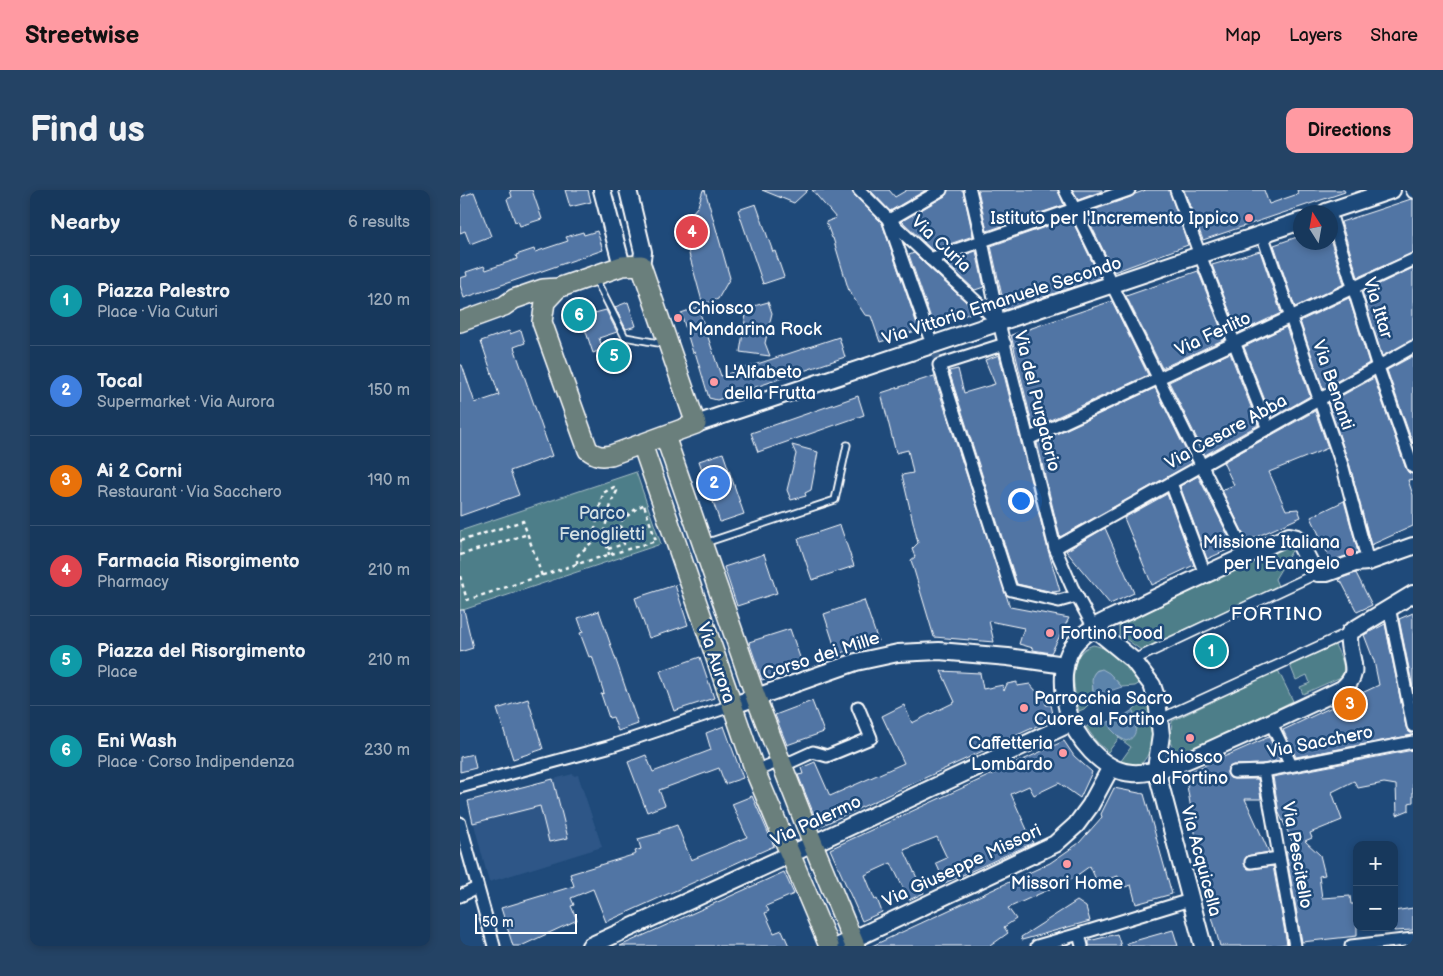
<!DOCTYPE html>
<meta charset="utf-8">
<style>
body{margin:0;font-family:"Balsamiq Sans",sans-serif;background:#244365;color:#f1f3f6}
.controls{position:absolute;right:15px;bottom:15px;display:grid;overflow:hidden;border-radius:10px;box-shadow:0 2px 8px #0003}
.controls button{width:45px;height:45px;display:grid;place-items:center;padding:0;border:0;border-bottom:1px solid #365272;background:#17385c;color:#f1f3f6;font:25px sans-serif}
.compass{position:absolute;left:833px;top:15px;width:45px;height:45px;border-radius:50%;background:#17385c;box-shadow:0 2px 8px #0003;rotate:349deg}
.scale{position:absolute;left:15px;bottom:12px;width:102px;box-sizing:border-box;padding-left:5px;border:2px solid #fff;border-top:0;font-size:14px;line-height:18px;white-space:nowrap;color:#fff;-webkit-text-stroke:4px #1f4a7a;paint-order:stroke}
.you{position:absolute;left:560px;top:310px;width:18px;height:18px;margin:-12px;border:4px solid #fff;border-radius:50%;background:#1a73e8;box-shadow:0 0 0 8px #1a73e833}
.badge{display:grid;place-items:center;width:32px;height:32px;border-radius:50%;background:#ff9aa2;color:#fff;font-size:16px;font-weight:700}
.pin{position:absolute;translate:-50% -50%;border:2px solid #fff;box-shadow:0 1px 5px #0006}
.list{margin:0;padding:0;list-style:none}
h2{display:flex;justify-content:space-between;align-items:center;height:65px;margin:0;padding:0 20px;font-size:21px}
h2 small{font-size:16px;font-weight:400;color:#9eacbb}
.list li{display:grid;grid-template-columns:32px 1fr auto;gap:15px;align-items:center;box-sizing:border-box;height:90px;padding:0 20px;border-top:1px solid #365272}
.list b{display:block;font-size:19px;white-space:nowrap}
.list p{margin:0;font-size:16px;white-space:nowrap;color:#9eacbb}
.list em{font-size:16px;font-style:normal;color:#9eacbb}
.map{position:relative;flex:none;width:953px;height:756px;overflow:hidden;border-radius:10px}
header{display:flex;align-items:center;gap:30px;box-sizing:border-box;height:70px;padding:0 25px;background:#ff9aa2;color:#111}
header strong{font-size:24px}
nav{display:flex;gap:28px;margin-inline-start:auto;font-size:18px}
.intro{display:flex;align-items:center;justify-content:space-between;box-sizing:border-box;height:120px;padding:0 30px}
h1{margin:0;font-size:35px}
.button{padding:12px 22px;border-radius:10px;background:#ff9aa2;color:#111;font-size:18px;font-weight:700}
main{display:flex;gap:30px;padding:0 30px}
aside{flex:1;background:#17385c;border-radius:10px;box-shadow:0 2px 8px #0003}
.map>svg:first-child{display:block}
.built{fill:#2e5787}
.green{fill:#4e7e89;stroke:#a6bec4}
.water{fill:#5b84ab;stroke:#9db5cd}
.building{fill:#5174a4;stroke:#fff}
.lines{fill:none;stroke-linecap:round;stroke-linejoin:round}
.pedestrian-tunnel{stroke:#41658e;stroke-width:9;stroke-dasharray:9 4.5;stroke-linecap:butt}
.service-casing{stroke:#fff;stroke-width:9}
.pedestrian-casing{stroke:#fff;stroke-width:12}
.minor-casing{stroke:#fff;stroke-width:15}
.secondary-casing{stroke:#fff;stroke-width:20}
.primary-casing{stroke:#fff;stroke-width:22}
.path{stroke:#fff;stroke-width:2.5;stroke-dasharray:4 4;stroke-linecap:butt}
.service{stroke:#1f4a7a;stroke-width:5.5}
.pedestrian{stroke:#1f4a7a;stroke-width:9}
.minor{stroke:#1f4a7a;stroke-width:11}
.secondary{stroke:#1f4a7a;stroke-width:16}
.primary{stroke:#6b7f7c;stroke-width:19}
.poi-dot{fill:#ff9aa2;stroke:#1f4a7a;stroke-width:2}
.labels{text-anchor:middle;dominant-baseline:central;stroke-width:5;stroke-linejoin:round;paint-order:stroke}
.poi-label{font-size:18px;fill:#fff;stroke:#1f4a7a;text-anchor:start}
.street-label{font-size:18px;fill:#fff;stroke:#1f4a7a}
.park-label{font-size:18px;fill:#d3dfe2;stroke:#1f4a7a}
.neighbourhood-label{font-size:19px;letter-spacing:1px;fill:#fff;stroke:#1f4a7a}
</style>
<header>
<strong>Streetwise</strong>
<nav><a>Map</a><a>Layers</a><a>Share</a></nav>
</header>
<div class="intro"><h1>Find us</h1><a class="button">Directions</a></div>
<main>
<aside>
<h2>Nearby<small>6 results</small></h2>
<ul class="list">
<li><span class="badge" style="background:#0f9aa8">1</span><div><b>Piazza Palestro</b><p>Place · Via Cuturi</p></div><em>120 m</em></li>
<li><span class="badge" style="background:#3f7fe0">2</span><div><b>Tocal</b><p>Supermarket · Via Aurora</p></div><em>150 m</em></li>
<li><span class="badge" style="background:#e8710a">3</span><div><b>Ai 2 Corni</b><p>Restaurant · Via Sacchero</p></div><em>190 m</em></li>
<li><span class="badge" style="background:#e0444e">4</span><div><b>Farmacia Risorgimento</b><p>Pharmacy</p></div><em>210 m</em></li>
<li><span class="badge" style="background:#0f9aa8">5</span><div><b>Piazza del Risorgimento</b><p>Place</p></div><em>210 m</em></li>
<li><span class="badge" style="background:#0f9aa8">6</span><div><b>Eni Wash</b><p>Place · Corso Indipendenza</p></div><em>230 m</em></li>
</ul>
</aside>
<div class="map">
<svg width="953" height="756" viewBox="0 0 953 756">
<rect width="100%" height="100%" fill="#1f4a7a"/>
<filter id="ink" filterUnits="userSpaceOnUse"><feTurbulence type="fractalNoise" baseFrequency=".02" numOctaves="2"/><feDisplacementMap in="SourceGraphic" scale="10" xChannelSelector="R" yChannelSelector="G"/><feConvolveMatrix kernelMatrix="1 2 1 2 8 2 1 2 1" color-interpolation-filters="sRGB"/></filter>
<g filter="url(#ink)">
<polygon class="built" points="113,584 114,586 118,585 142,657 29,692 8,611"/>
<g class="green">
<polygon points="176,282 201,354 0,421 0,341"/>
<polygon points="827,356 831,356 833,359 815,389 818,396 681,460 659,444 659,435"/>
<path d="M633,455C654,459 667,477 680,493L675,496L662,497C640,471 628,474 634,509L624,519L619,521C614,499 605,464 633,455Z"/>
<path d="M875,455C879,464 888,477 881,487L843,504L840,497L850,493L847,485L836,490L830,475Z"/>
<polygon points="818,480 833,511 717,567 710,552 712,531"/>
<path d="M687,509C694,528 697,557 682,573L673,575L661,571L671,557L659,548L648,562L636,551L626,537L631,534L645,533L659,547L663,550L676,538L673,520L682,511Z"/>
</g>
<g class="water">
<polygon points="642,479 649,483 662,497 647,502 634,509 632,491 633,485 636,481"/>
<path d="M673,520C676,531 680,547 666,551L659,547L645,533L660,528Z"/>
</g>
<g class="building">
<polygon points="50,0 72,0 82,29 60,36 58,31 55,32 47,9 52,7"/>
<polygon points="105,0 128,0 131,12 110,17"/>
<polygon points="243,0 245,0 270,88 258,109 243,115 220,31 226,30 238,16"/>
<polygon points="302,0 348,0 334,13"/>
<polygon points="352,0 392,0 394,5 422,33 459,140 420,152 411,126 405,125 389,101 373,48 372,48 366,32 376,28"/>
<polygon points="410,0 429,0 435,7 447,0 466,0 430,21"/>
<polygon points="488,0 503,0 513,46 472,60 442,31 485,6"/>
<polygon points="518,0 598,0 604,15 527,41"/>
<polygon points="613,0 642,0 642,1 618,10"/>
<polygon points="686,0 709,0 728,55 654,82 625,23 671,7 675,4"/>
<polygon points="724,0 804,0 809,14 838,4 837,0 884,0 885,2 743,50"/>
<polygon points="14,2 31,46 10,54 5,41 0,43 0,7"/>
<polygon points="951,9 953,9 953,63 898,87 881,32"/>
<polygon points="296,14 313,62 315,61 324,87 303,94 278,20"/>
<polygon points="611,28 640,88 545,120 531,56"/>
<polygon points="137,41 143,60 4,108 0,95 0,88 7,86 6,82 24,76 26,80 57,69 56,65 74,59 75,62 108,51 106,47 123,42 124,45"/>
<polygon points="840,46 840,52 871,52 884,94 835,117 814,55"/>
<polygon points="516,61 524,97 515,100 485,72"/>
<polygon points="800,61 821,123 778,143 752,75"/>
<polygon points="454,63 465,74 516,121 474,137 449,65"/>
<polygon points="953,78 953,150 922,166 902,102"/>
<polygon points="738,81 765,149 702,178 666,106"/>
<polygon points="889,108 909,173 863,199 840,131"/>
<polygon points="652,111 688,185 573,238 551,145"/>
<polygon points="168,112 176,136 166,139 155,117"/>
<polygon points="308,112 312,123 305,153 310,166 280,162 287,118"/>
<polygon points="128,116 131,124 146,120 157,142 139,148 143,159 133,163 122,130 110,134 106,123"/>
<polygon points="238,117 261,186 379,147 385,167 257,210 249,208 235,162 233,163 221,123"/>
<polygon points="826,137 850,206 812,228 784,157"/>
<polygon points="61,140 65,153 54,157 92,266 50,281 59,305 0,326 0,175 2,175 15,213 39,205 21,151 49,141 50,144"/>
<polygon points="770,163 798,235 745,265 709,192"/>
<polygon points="539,165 588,360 600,401 593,402 557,394 489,181 498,179 504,203 535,194 525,170"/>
<polygon points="953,166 953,254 927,180"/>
<polygon points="474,186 550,417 609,428 591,463 573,460 573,458 559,454 564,438 529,431 534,452 474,447 451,370 455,367 452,359 458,353 442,285 453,283 448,260 436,263 421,203"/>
<polygon points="914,188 946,279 949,283 953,284 953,289 948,290 953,305 953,336 911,355 890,276 868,213"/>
<polygon points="695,198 732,273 600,347 577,253"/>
<polygon points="398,206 404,225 298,262 291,243"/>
<polygon points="855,221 868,258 809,282 826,320 838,319 841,327 787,351 762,300 774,295 763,272"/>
<polygon points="332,255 358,262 351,300 345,303 346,306 331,310 327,300 336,264"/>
<polygon points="263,263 284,324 260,332 239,271"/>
<polygon points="738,286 774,357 747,369 720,296"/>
<polygon points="707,304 734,375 692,395 664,328"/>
<polygon points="884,311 898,362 871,371 851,327"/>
<polygon points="380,335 394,376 352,390 338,349"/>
<polygon points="645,338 674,403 650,414 606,361"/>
<polygon points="304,364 317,403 277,416 264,377"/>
<polygon points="896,383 912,415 897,422 881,391 880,392 879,389"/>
<polygon points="215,395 228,435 189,448 175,408"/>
<polygon points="404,410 418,451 377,464 364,424"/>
<polygon points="0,420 4,420 13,458 0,462"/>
<polygon points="139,421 178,534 158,541 153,527 149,528 141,504 144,503 132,466 129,467 120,443 123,442 118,428"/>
<polygon points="953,423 953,498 939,429"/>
<polygon points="925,434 946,537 948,541 953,545 836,567 823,540 919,495 914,471 904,445"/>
<polygon points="330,439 343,476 302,490 289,452"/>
<polygon points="240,467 254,508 214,521 200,481"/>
<polygon points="481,481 520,483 523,499 543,495 544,501 547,494 557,492 557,496 570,494 576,501 584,500 586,515 591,515 594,528 359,637 338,585 343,584 341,578 355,572 370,606 444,573 422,526 444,515 452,533 495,512"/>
<polygon points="68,509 83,559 53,569 37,519"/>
<polygon points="352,511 364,542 327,555 315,525"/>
<polygon points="264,536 283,588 265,594 259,578 199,600 205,615 187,622 168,572 186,565 193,582 251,560 246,543"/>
<polygon points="809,547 820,570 803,574 773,575 768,578 767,583 770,588 774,589 798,589 801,609 785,609 809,662 787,666 784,674 788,679 792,679 813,676 827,754 811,756 760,756 745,701 725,584"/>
<polygon points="604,551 614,566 632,582 620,608 599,593 574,605 569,596 551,604 573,653 485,693 476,673 487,668 477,647 444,660 464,703 449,710 431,673 405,685 415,710 417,709 422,722 402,731 370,659"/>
<polygon points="953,560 953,612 949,613 949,620 937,625 936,595 924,593 898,598 894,591 872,602 882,630 850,643 852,648 845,651 860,665 865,685 859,686 862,708 890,706 891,714 895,714 897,722 897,746 842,752 826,662 835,657 819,623 813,587"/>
<polygon points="13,564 16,578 0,582 0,567"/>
<polygon points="93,589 108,648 89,652 80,616 13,633 8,611"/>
<polygon points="654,598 684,604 712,704 676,714 671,695 662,698 658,686 637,692 630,676 602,696 601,694 548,718 556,729 544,737 548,743 530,756 412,756 590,673 619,653 642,627 641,624"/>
<polygon points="292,606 314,656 146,732 133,699 111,708 114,715 111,716 117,730 61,756 53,756 41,718 114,696 110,684 176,664 175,661 181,659 178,649 200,643 200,641 217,635 231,670 287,647 272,614"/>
<polygon points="324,682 334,704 306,716 309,721 305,723 314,743 322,740 329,756 160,756"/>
<polygon points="617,711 626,717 630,731 562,750 561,747"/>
<polygon points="953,718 953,740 934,741 934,721"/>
<polygon points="713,740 718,756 668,756 667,753"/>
<polygon points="657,744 661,756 629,756 629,751"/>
</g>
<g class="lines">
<polyline class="pedestrian-tunnel" points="471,152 477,168"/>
<g class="service-casing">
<g id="service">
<polyline points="135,88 165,147 204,154"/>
<polyline points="245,353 375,310 387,255"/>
</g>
</g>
<g class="pedestrian-casing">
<g id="pedestrian">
<polyline points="673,470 858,383"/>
<polyline points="700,529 890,442"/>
</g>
</g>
<g class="minor-casing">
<g id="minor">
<polyline points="399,0 429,30 539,133"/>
<polyline points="510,0 522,51 539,133 595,358 612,397 634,438"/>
<polyline points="605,0 786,365"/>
<polyline points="716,0 740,65 808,239"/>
<polyline points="952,0 953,2"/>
<polyline points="871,26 918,177 953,277"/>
<polyline points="429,30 481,0"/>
<polyline points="429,32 469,146"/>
<polyline points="802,44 883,278 908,372"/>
<polyline points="470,69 669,0"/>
<polyline points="545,154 479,175 551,400 599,411 617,406"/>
<polyline points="568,249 953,70"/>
<polyline points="711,293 745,384"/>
<polyline points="595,358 953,157"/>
<polyline points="929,417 953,536"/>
<polyline points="811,533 831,575"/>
<polyline points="322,576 353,562 367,566 411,548 398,517"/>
<polyline points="295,581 320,571"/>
<polyline points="804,581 835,756"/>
<polyline points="774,582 804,581 953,552"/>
<polyline points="0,597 148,557 271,516"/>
<polyline points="0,633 34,756"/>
<polyline points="791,672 819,668"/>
<polyline points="0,706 17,698"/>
<polyline points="619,744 730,710"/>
<polyline points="577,756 619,744 622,756"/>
<polyline points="891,756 953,749"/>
</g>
</g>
<g class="secondary-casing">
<g id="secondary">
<polyline points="142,0 162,76"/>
<polyline points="168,0 183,62 181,75"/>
<polyline points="866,22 932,0"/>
<polyline points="236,234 841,31"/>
<path d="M953,356L908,372L895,373L867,383H858L854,381L837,348L829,346C779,369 730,391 681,415C660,425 635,433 619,449C600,467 602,498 608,521C615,548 642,581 672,583C699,585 737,566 761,555C802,537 842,518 882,499C906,480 884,465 890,442L953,404"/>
<polyline points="634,438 673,470 692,495 697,510 701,545 696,579 743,756"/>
<polyline points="271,516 396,472 438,463 479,461 548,467 605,475"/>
<polyline points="130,756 329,665 611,533"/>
<polyline points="379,756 595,654 616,635 630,616 651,577"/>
</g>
</g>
<g class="primary-casing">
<g id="primary">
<path d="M0,132L44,116L54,109L83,99L98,98L162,76L181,75L236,234L151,265C141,267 136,266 128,260L82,132L85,112L98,98"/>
<polyline points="205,246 296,508 353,654 395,756"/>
<polyline points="182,254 295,581 369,756"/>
</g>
</g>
<g class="path">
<polyline points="0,351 63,331 82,386"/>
<polyline points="148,359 164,354 160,340 161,331 177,318 185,314"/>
<polyline points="0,365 68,344"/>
<polyline points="117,374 117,366 132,352 143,303 154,297 157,301 152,311 144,341 149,365"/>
<polyline points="0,386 7,410 117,374 196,351 184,315"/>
</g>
<use href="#service" class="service"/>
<use href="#pedestrian" class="pedestrian"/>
<use href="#minor" class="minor"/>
<use href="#secondary" class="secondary"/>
<use href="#primary" class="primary"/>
</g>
</g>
<g class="poi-dot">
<circle cx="789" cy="28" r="5"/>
<circle cx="218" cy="128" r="5"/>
<circle cx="254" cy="192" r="5"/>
<circle cx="890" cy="362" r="5"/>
<circle cx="590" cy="443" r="5"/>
<circle cx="564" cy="518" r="5"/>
<circle cx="730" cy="548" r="5"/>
<circle cx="603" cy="563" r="5"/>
<circle cx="607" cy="674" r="5"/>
</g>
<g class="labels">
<g class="poi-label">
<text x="779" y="28" text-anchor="end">Istituto per l'Incremento Ippico</text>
<text x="228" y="118">Chiosco<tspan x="228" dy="21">Mandarina Rock</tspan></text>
<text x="264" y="182">L'Alfabeto<tspan x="264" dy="21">della Frutta</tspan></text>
<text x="880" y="352" text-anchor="end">Missione Italiana<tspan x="880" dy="21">per l'Evangelo</tspan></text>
<text x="600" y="443">Fortino Food</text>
<text x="574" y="508">Parrocchia Sacro<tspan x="574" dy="21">Cuore al Fortino</tspan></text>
<text x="593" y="553" text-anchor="end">Caffetteria<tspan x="593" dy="21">Lombardo</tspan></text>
<text x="730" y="567" text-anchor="middle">Chiosco<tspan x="730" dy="21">al Fortino</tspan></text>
<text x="607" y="693" text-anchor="middle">Missori Home</text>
</g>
<g class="street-label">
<text transform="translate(481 54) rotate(43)">Via Curia</text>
<text transform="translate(542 111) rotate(-18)">Via Vittorio Emanuele Secondo</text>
<text transform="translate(918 118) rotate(73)">Via Ittar</text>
<text transform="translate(753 144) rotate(-25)">Via Ferlito</text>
<text transform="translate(873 195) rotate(71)">Via Benanti</text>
<text transform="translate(577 211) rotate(76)">Via del Purgatorio</text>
<text transform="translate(766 242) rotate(-29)">Via Cesare Abba</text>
<text transform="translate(361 466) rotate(-18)">Corso dei Mille</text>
<text transform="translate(256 473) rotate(71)">Via Aurora</text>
<text transform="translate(860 552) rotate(-11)">Via Sacchero</text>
<text transform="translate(356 631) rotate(-25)">Via Palermo</text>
<text transform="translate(837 665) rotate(80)">Via Pescitello</text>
<text transform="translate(741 671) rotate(75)">Via Acquicella</text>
<text transform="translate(502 676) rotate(-25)">Via Giuseppe Missori</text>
</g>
<g class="park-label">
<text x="142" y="323">Parco<tspan x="142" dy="21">Fenoglietti</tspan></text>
</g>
<g class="neighbourhood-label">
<text x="817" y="424">FORTINO</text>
</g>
</g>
</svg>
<div class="controls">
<button>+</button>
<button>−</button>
</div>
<svg class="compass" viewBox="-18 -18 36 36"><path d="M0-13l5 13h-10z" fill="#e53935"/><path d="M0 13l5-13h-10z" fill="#9eacbb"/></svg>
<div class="scale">50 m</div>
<div class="you"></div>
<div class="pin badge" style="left:751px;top:461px;background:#0f9aa8">1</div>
<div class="pin badge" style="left:254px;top:293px;background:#3f7fe0">2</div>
<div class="pin badge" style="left:890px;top:514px;background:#e8710a">3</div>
<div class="pin badge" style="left:232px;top:42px;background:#e0444e">4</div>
<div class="pin badge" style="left:154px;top:166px;background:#0f9aa8">5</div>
<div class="pin badge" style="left:119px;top:125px;background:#0f9aa8">6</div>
</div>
</main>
